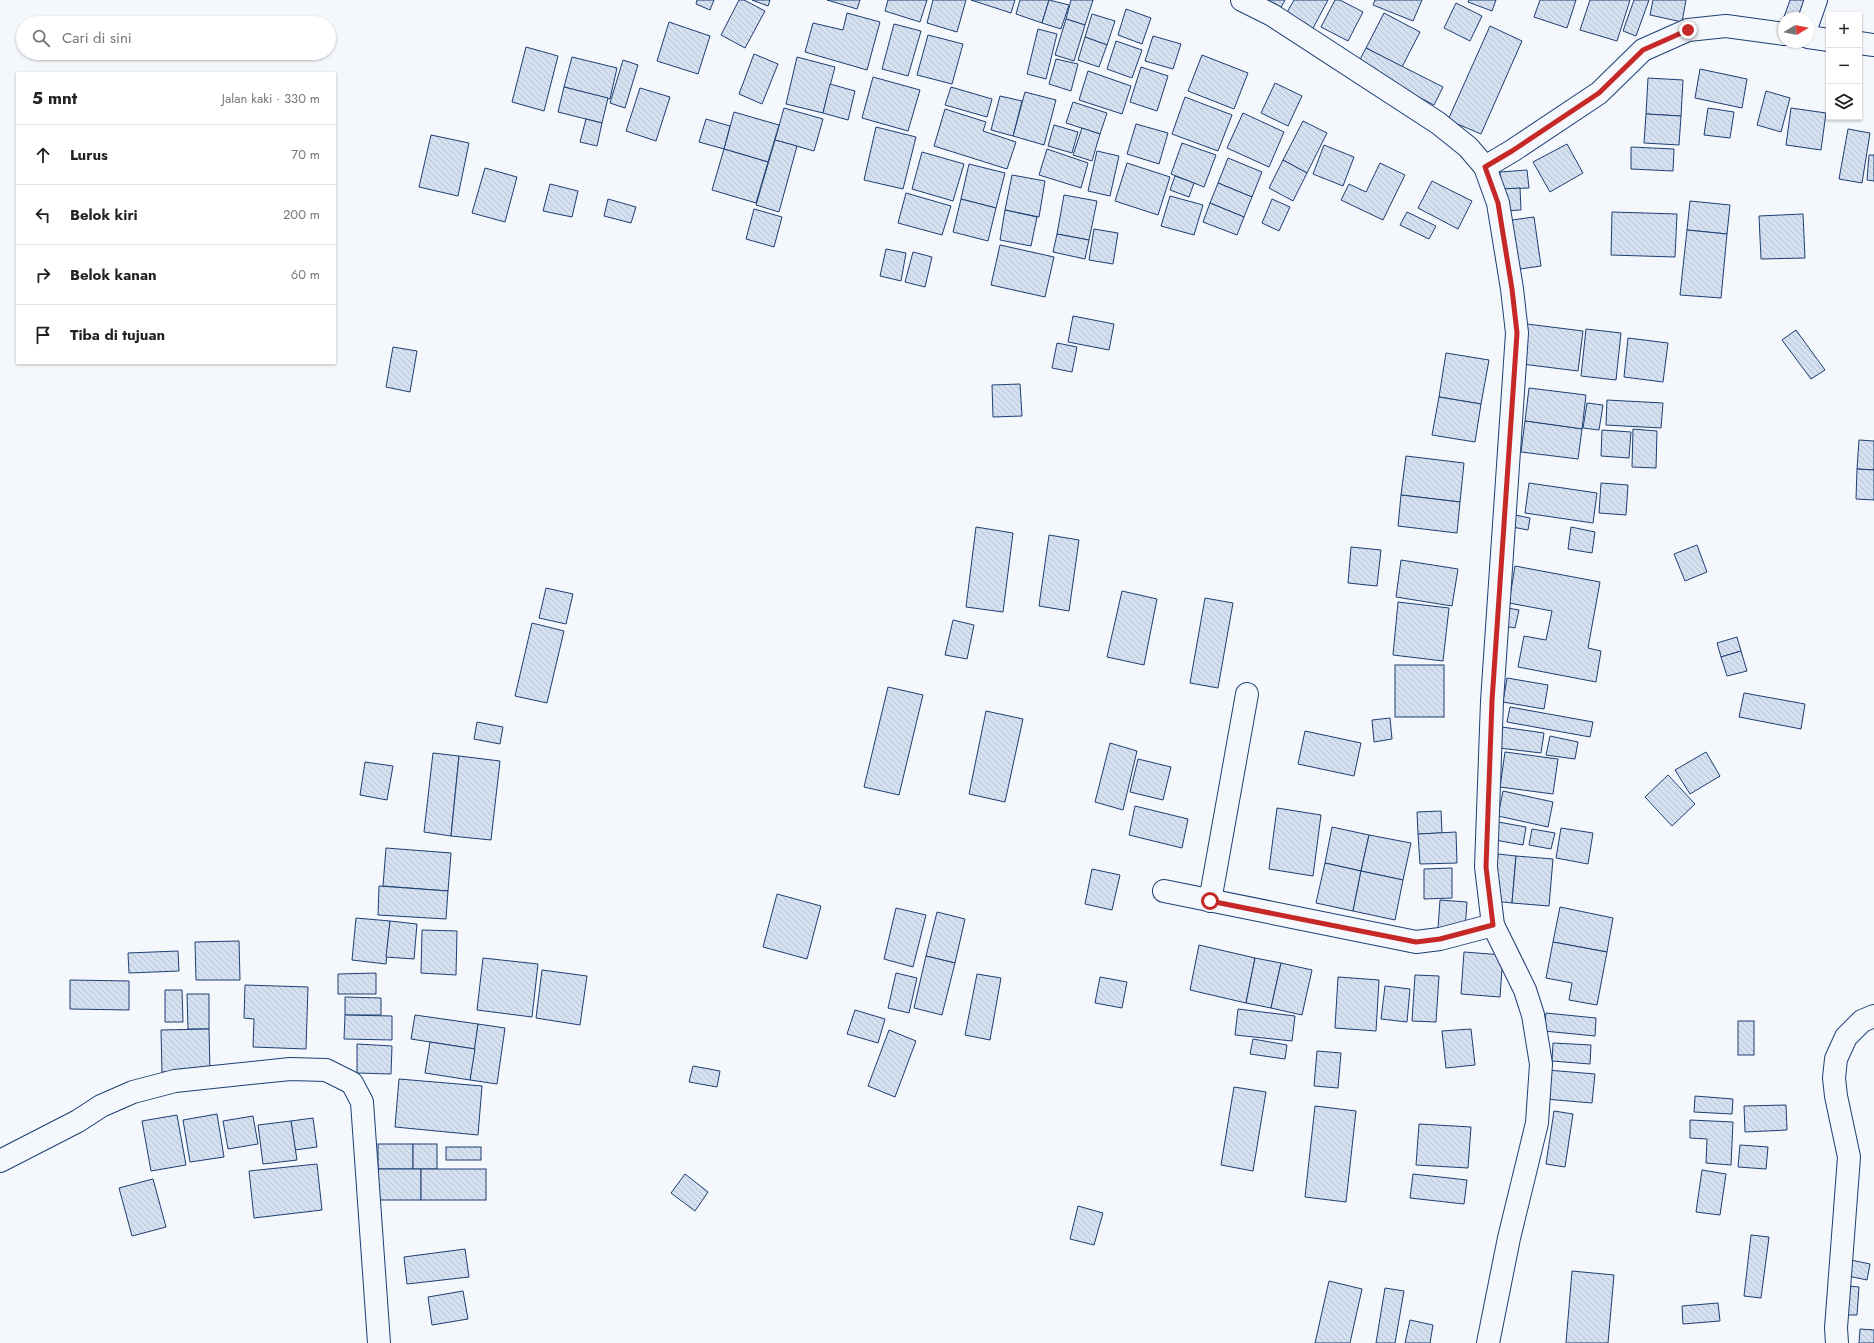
<!DOCTYPE html>
<html lang="id">
<meta charset="utf-8">
<style>
body{margin:0;font-family:Jost,sans-serif;background:#f2f2f2;color:#222}
.controls{position:absolute;right:12px;top:12px;display:grid;overflow:hidden;border-radius:0px;box-shadow:0 1px 3px #0004}
.controls button{width:36px;height:36px;display:grid;place-items:center;padding:0;border:0;border-bottom:1px solid #e0e0e0;background:#fff;color:#222;font:20px sans-serif}
.compass{position:absolute;left:1778px;top:12px;width:36px;height:36px;border-radius:50%;background:#fff;box-shadow:0 1px 3px #0004;rotate:80deg}
.stop{position:absolute;width:12px;height:12px;margin:-9px;border:3px solid #c62828;border-radius:50%;background:#fff}
.stop.end{background:#c62828;border-color:#fff;box-shadow:0 1px 4px #0008}
.list{margin:0;padding:0;list-style:none}
h2{display:flex;justify-content:space-between;align-items:center;height:52px;margin:0;padding:0 16px;font-size:17px}
h2 small{font-size:13px;font-weight:400;color:#767676}
.list li{display:grid;grid-template-columns:26px 1fr auto;gap:12px;align-items:center;box-sizing:border-box;height:60px;padding:0 16px;border-top:1px solid #e0e0e0}
.list b{display:block;font-size:15px;white-space:nowrap}
.list em{font-size:13px;font-style:normal;color:#767676}
.icon{flex:none;width:22px;height:22px;fill:none;stroke:currentColor;stroke-width:2;stroke-linecap:round;stroke-linejoin:round}
.map{position:relative;flex:none;width:1874px;height:1343px;overflow:hidden}
.search{position:absolute;background:#fff;box-shadow:0 1px 3px #0004;left:16px;top:16px;width:320px;height:44px;display:flex;align-items:center;gap:10px;box-sizing:border-box;padding:0 14px;border-radius:22px;color:#767676;font-size:15px}
.panel{position:absolute;background:#fff;box-shadow:0 1px 3px #0004;left:16px;top:72px;width:320px;height:292px;border-radius:0px}
.map>svg:first-child{display:block}
.building{fill:url(#building-back-hatch);stroke:#1d3f73}
.lines{fill:none;stroke-linecap:round;stroke-linejoin:round}
.street-casing{stroke:#1d3f73;stroke-width:24}
.street{stroke:#f4f7fb;stroke-width:22}
.route{stroke:#c62828;stroke-width:5}
</style>
<div class="map">
<svg width="1874" height="1343" viewBox="0 0 1874 1343">
<defs>
<pattern id="building-back-hatch" width="6" height="6" patternUnits="userSpaceOnUse"><rect width="6" height="6" fill="#d5e0f0"/><path d="M-1 5l2 2M0 0l6 6M5-1l2 2" fill="none" stroke="#b6c1d1"/></pattern>
</defs>
<rect width="100%" height="100%" fill="#f4f7fb"/>
<g class="building">
<polygon points="697,0 714,0 710,10 696,4"/>
<polygon points="739,0 744,0 765,11 745,48 721,35"/>
<polygon points="752,0 770,0 768,6"/>
<polygon points="827,0 860,0 857,9"/>
<polygon points="888,0 927,0 920,22 885,11"/>
<polygon points="933,0 966,0 957,32 927,23"/>
<polygon points="971,0 1015,0 1011,13"/>
<polygon points="1020,0 1049,0 1042,23 1016,14"/>
<polygon points="1049,0 1069,5 1061,29 1042,23"/>
<polygon points="1071,0 1093,0 1085,25 1066,19"/>
<polygon points="1253,0 1285,0 1278,13"/>
<polygon points="1294,0 1328,0 1312,30 1285,16"/>
<polygon points="1335,0 1340,0 1363,12 1348,41 1321,27"/>
<polygon points="1375,0 1422,0 1413,21 1373,5"/>
<polygon points="1469,0 1496,0 1492,11 1468,2"/>
<polygon points="1540,0 1576,0 1567,28 1534,17"/>
<polygon points="1590,0 1630,0 1617,41 1580,30"/>
<polygon points="1634,0 1649,0 1636,36 1623,31"/>
<polygon points="1653,0 1686,0 1682,22 1650,15"/>
<polygon points="1790,0 1809,0 1803,18 1784,17"/>
<polygon points="1456,3 1482,16 1470,41 1444,28"/>
<polygon points="1126,9 1151,18 1142,44 1118,35"/>
<polygon points="847,13 880,22 867,70 805,52 813,23 843,30"/>
<polygon points="1384,13 1420,32 1402,67 1366,48"/>
<polygon points="1092,14 1115,21 1107,45 1085,37"/>
<polygon points="1066,19 1085,25 1074,61 1055,55"/>
<polygon points="669,22 710,36 698,74 657,61"/>
<polygon points="894,24 921,31 908,76 882,69"/>
<polygon points="1490,26 1522,41 1481,134 1448,120"/>
<polygon points="1038,29 1057,34 1046,79 1027,74"/>
<polygon points="928,35 963,44 952,84 917,75"/>
<polygon points="1153,36 1181,44 1173,69 1145,61"/>
<polygon points="1085,37 1107,45 1099,67 1078,60"/>
<polygon points="1116,41 1142,50 1132,78 1107,69"/>
<polygon points="526,47 558,56 544,111 512,102"/>
<polygon points="1366,48 1443,87 1434,105 1357,65"/>
<polygon points="754,54 778,64 762,104 739,94"/>
<polygon points="1202,55 1248,73 1234,109 1188,91"/>
<polygon points="572,57 617,68 610,99 564,87"/>
<polygon points="797,57 835,67 823,113 786,104"/>
<polygon points="1056,59 1078,64 1071,91 1049,84"/>
<polygon points="623,60 638,65 625,108 610,103"/>
<polygon points="1141,67 1168,76 1157,111 1130,102"/>
<polygon points="1700,69 1747,79 1742,108 1695,98"/>
<polygon points="1088,71 1131,86 1122,114 1079,100"/>
<polygon points="873,77 920,90 908,131 862,118"/>
<polygon points="1648,78 1683,80 1681,116 1646,114"/>
<polygon points="1275,83 1302,96 1288,126 1261,113"/>
<polygon points="830,84 855,91 848,120 823,113"/>
<polygon points="564,87 608,98 602,123 558,112"/>
<polygon points="951,87 992,99 987,117 945,105"/>
<polygon points="640,88 670,97 656,141 626,131"/>
<polygon points="1766,91 1790,98 1781,132 1757,125"/>
<polygon points="1025,92 1056,100 1044,145 1013,136"/>
<polygon points="1000,96 1022,101 1013,136 991,130"/>
<polygon points="1185,97 1232,115 1218,151 1172,134"/>
<polygon points="1073,102 1107,113 1100,134 1066,123"/>
<polygon points="784,108 823,119 814,151 775,140"/>
<polygon points="1708,108 1734,112 1730,138 1704,135"/>
<polygon points="1791,108 1826,113 1821,150 1786,145"/>
<polygon points="945,109 986,122 983,131 1016,142 1007,169 934,146"/>
<polygon points="734,112 779,125 768,162 724,149"/>
<polygon points="1243,113 1284,132 1269,167 1227,148"/>
<polygon points="1646,114 1681,116 1679,145 1644,143"/>
<polygon points="586,119 602,123 597,146 580,142"/>
<polygon points="706,119 730,126 724,149 699,142"/>
<polygon points="1303,121 1327,133 1307,173 1283,160"/>
<polygon points="1136,124 1168,133 1159,164 1127,154"/>
<polygon points="1054,125 1078,132 1072,153 1048,146"/>
<polygon points="876,127 916,137 903,189 864,180"/>
<polygon points="1082,128 1100,134 1092,161 1073,155"/>
<polygon points="1848,129 1870,133 1862,183 1839,179"/>
<polygon points="431,135 469,143 458,196 419,187"/>
<polygon points="775,140 797,146 779,212 756,205"/>
<polygon points="1182,143 1216,155 1204,187 1171,174"/>
<polygon points="1567,144 1583,173 1550,192 1533,162"/>
<polygon points="1324,145 1354,157 1343,186 1313,174"/>
<polygon points="1631,147 1674,149 1673,171 1631,169"/>
<polygon points="724,149 768,162 756,203 712,190"/>
<polygon points="1047,149 1088,163 1081,188 1039,175"/>
<polygon points="1097,151 1119,156 1110,196 1088,191"/>
<polygon points="922,152 964,164 953,201 912,189"/>
<polygon points="1869,155 1874,155 1874,181 1867,180"/>
<polygon points="1228,158 1262,172 1252,197 1218,183"/>
<polygon points="1283,160 1307,173 1293,201 1269,188"/>
<polygon points="1127,163 1170,177 1158,215 1115,201"/>
<polygon points="1380,163 1405,175 1383,220 1341,200 1349,184 1366,192"/>
<polygon points="969,164 1005,173 996,208 961,199"/>
<polygon points="485,168 517,177 505,222 472,213"/>
<polygon points="1527,170 1529,188 1501,189 1500,172"/>
<polygon points="1012,175 1045,181 1039,217 1005,210"/>
<polygon points="1175,176 1194,183 1189,197 1170,190"/>
<polygon points="1432,181 1472,201 1458,229 1418,208"/>
<polygon points="1218,183 1252,197 1244,217 1210,203"/>
<polygon points="550,184 578,191 572,217 543,211"/>
<polygon points="1520,188 1521,210 1502,211 1501,189"/>
<polygon points="906,193 951,206 942,235 898,223"/>
<polygon points="1064,195 1097,201 1089,240 1057,234"/>
<polygon points="1170,196 1203,205 1194,235 1161,226"/>
<polygon points="608,199 636,207 631,223 604,216"/>
<polygon points="961,199 996,208 988,241 953,232"/>
<polygon points="1272,199 1290,207 1279,231 1262,223"/>
<polygon points="1690,201 1730,205 1727,234 1687,230"/>
<polygon points="1210,203 1244,217 1237,235 1203,222"/>
<polygon points="754,209 782,217 774,247 746,239"/>
<polygon points="1005,210 1037,217 1031,246 1000,240"/>
<polygon points="1407,212 1436,226 1429,239 1400,225"/>
<polygon points="1612,212 1677,214 1675,257 1611,255"/>
<polygon points="1803,214 1805,258 1761,259 1759,216"/>
<polygon points="1534,217 1541,266 1513,270 1505,221"/>
<polygon points="1094,229 1118,233 1113,264 1089,260"/>
<polygon points="1687,230 1727,234 1721,298 1680,295"/>
<polygon points="1057,234 1089,240 1085,259 1053,252"/>
<polygon points="1000,245 1054,257 1045,297 991,285"/>
<polygon points="886,249 906,253 901,281 880,276"/>
<polygon points="913,252 932,257 925,287 905,282"/>
<polygon points="1073,316 1114,324 1109,350 1068,342"/>
<polygon points="1527,324 1583,331 1578,371 1522,364"/>
<polygon points="1586,329 1621,333 1616,380 1581,376"/>
<polygon points="1796,330 1825,370 1811,379 1782,340"/>
<polygon points="1628,338 1668,343 1663,382 1624,377"/>
<polygon points="1057,343 1077,347 1072,372 1052,368"/>
<polygon points="393,347 417,351 410,392 386,387"/>
<polygon points="1446,353 1489,360 1481,404 1439,397"/>
<polygon points="1020,384 1022,416 993,417 992,385"/>
<polygon points="1529,388 1586,395 1582,429 1525,421"/>
<polygon points="1439,397 1481,404 1475,442 1432,435"/>
<polygon points="1607,400 1663,403 1661,428 1606,425"/>
<polygon points="1587,403 1603,405 1599,430 1583,428"/>
<polygon points="1525,421 1582,429 1578,459 1521,452"/>
<polygon points="1633,429 1657,431 1656,468 1632,467"/>
<polygon points="1602,430 1631,432 1629,458 1601,456"/>
<polygon points="1859,440 1874,441 1874,470 1857,469"/>
<polygon points="1406,456 1464,463 1460,502 1401,495"/>
<polygon points="1857,469 1874,470 1874,500 1856,499"/>
<polygon points="1529,483 1597,493 1593,523 1525,513"/>
<polygon points="1601,483 1628,485 1626,515 1599,513"/>
<polygon points="1401,495 1460,502 1457,533 1398,526"/>
<polygon points="1510,514 1530,518 1528,530 1507,526"/>
<polygon points="976,527 1013,533 1003,612 966,607"/>
<polygon points="1571,527 1595,532 1592,553 1568,549"/>
<polygon points="1049,535 1079,540 1069,611 1039,606"/>
<polygon points="1697,545 1707,572 1685,581 1674,554"/>
<polygon points="1351,547 1381,550 1377,586 1348,583"/>
<polygon points="1401,560 1458,569 1452,606 1396,597"/>
<polygon points="1515,566 1600,582 1588,648 1601,651 1596,682 1518,667 1524,636 1546,640 1552,611 1509,603"/>
<polygon points="546,588 573,594 566,624 539,618"/>
<polygon points="1122,591 1157,599 1144,665 1107,657"/>
<polygon points="1205,598 1233,603 1218,688 1190,683"/>
<polygon points="1398,602 1449,608 1443,661 1393,655"/>
<polygon points="1502,607 1519,610 1515,628 1499,625"/>
<polygon points="953,620 974,625 967,659 945,655"/>
<polygon points="532,623 564,631 547,703 515,696"/>
<polygon points="1737,637 1741,651 1721,657 1717,643"/>
<polygon points="1741,651 1747,671 1727,676 1721,657"/>
<rect x="1395" y="665" width="49" height="52"/>
<polygon points="1507,678 1548,685 1544,709 1503,702"/>
<polygon points="888,687 923,695 899,795 864,787"/>
<polygon points="1744,693 1805,704 1801,729 1739,717"/>
<polygon points="1510,707 1593,722 1590,737 1507,722"/>
<polygon points="986,711 1023,719 1005,802 969,794"/>
<polygon points="1390,718 1392,739 1374,742 1372,720"/>
<polygon points="477,722 503,727 500,744 474,739"/>
<polygon points="1502,727 1544,733 1541,753 1499,748"/>
<polygon points="1305,731 1361,743 1354,776 1298,764"/>
<polygon points="1550,736 1578,742 1575,759 1546,755"/>
<polygon points="1110,743 1137,751 1123,810 1095,802"/>
<polygon points="1505,752 1558,759 1553,794 1500,787"/>
<polygon points="1706,752 1720,776 1690,794 1675,770"/>
<polygon points="433,753 459,756 451,836 424,832"/>
<polygon points="459,756 500,761 491,840 451,836"/>
<polygon points="1138,759 1171,767 1163,800 1130,792"/>
<polygon points="365,762 393,766 387,800 360,795"/>
<polygon points="1668,775 1695,804 1672,826 1645,797"/>
<polygon points="1503,791 1553,802 1548,827 1498,816"/>
<polygon points="1135,806 1188,819 1182,848 1129,835"/>
<polygon points="1277,808 1321,815 1313,876 1269,869"/>
<polygon points="1441,811 1442,833 1418,834 1417,812"/>
<polygon points="1498,822 1526,827 1523,845 1495,840"/>
<polygon points="1332,827 1369,835 1361,871 1325,863"/>
<polygon points="1561,828 1593,833 1588,864 1556,858"/>
<polygon points="1532,829 1555,833 1551,849 1529,845"/>
<polygon points="1456,832 1457,863 1420,864 1418,834"/>
<polygon points="1369,835 1411,843 1403,880 1361,871"/>
<polygon points="386,848 451,853 448,891 383,886"/>
<polygon points="1498,854 1516,856 1512,903 1494,901"/>
<polygon points="1516,856 1553,859 1549,906 1512,903"/>
<polygon points="1325,863 1361,871 1353,911 1316,903"/>
<polygon points="1452,868 1452,898 1424,899 1424,869"/>
<polygon points="1092,869 1120,875 1112,910 1085,904"/>
<polygon points="1361,871 1403,880 1395,920 1353,911"/>
<polygon points="379,886 448,891 446,919 378,915"/>
<polygon points="777,894 821,906 807,959 763,947"/>
<polygon points="1440,900 1467,902 1465,930 1438,928"/>
<polygon points="1560,907 1613,918 1607,952 1553,942"/>
<polygon points="896,908 926,915 913,967 884,959"/>
<polygon points="937,912 965,919 955,963 926,956"/>
<polygon points="356,918 390,921 386,964 352,960"/>
<polygon points="390,921 417,924 414,959 386,957"/>
<polygon points="422,930 457,931 456,975 421,973"/>
<polygon points="239,941 240,980 196,980 195,942"/>
<polygon points="1553,942 1607,952 1597,1005 1569,1000 1572,983 1546,978"/>
<polygon points="1199,945 1255,958 1246,1003 1190,990"/>
<polygon points="178,951 179,971 129,973 128,953"/>
<polygon points="1464,952 1503,955 1500,997 1461,994"/>
<polygon points="926,956 955,963 942,1015 914,1008"/>
<polygon points="483,958 538,964 532,1017 477,1010"/>
<polygon points="1255,958 1281,963 1271,1008 1246,1003"/>
<polygon points="1281,963 1312,970 1302,1015 1271,1008"/>
<polygon points="542,970 587,976 580,1025 536,1018"/>
<polygon points="376,973 376,994 338,994 338,974"/>
<polygon points="896,973 917,978 909,1013 888,1008"/>
<polygon points="977,974 1001,978 990,1040 965,1035"/>
<polygon points="1415,975 1439,976 1436,1022 1412,1021"/>
<polygon points="1100,977 1127,982 1122,1008 1095,1003"/>
<polygon points="1338,977 1379,980 1376,1031 1335,1028"/>
<polygon points="70,980 129,981 129,1010 70,1009"/>
<polygon points="245,985 308,987 306,1049 253,1047 254,1019 244,1018"/>
<polygon points="1385,986 1410,989 1407,1022 1381,1019"/>
<polygon points="165,990 182,990 183,1022 165,1022"/>
<polygon points="187,994 209,994 209,1029 188,1029"/>
<polygon points="345,997 381,998 381,1015 345,1015"/>
<polygon points="1238,1009 1295,1016 1292,1041 1235,1035"/>
<polygon points="855,1010 885,1019 878,1043 847,1034"/>
<polygon points="1546,1013 1596,1018 1595,1036 1544,1031"/>
<polygon points="345,1015 392,1016 392,1040 344,1039"/>
<polygon points="415,1015 478,1024 475,1049 411,1039"/>
<rect x="1738" y="1021" width="16" height="34"/>
<polygon points="478,1024 505,1028 497,1084 470,1080"/>
<polygon points="209,1029 210,1072 162,1072 161,1030"/>
<polygon points="1471,1029 1475,1065 1446,1068 1442,1031"/>
<polygon points="889,1030 916,1041 895,1097 868,1086"/>
<polygon points="1253,1039 1287,1045 1285,1059 1250,1054"/>
<polygon points="430,1042 475,1049 470,1080 425,1073"/>
<polygon points="1553,1043 1591,1045 1590,1064 1552,1061"/>
<polygon points="357,1044 392,1046 391,1074 357,1073"/>
<polygon points="1317,1051 1341,1053 1338,1088 1314,1086"/>
<polygon points="693,1066 720,1071 717,1087 689,1082"/>
<polygon points="1547,1070 1595,1074 1592,1103 1545,1099"/>
<polygon points="399,1079 482,1086 478,1135 395,1127"/>
<polygon points="1234,1087 1266,1092 1253,1171 1221,1165"/>
<polygon points="1695,1096 1733,1099 1732,1114 1694,1112"/>
<polygon points="1786,1105 1787,1130 1745,1132 1744,1106"/>
<polygon points="1315,1106 1356,1111 1346,1202 1305,1197"/>
<polygon points="1554,1111 1573,1114 1565,1167 1546,1164"/>
<polygon points="217,1114 224,1157 190,1162 183,1120"/>
<polygon points="177,1115 186,1165 151,1171 142,1121"/>
<polygon points="253,1116 258,1144 228,1149 223,1121"/>
<polygon points="313,1118 317,1147 295,1150 291,1121"/>
<polygon points="1690,1120 1733,1122 1731,1165 1706,1163 1707,1139 1690,1138"/>
<polygon points="291,1121 297,1160 263,1164 258,1125"/>
<polygon points="1419,1124 1471,1127 1468,1168 1416,1165"/>
<rect x="378" y="1144" width="35" height="25"/>
<rect x="413" y="1144" width="24" height="25"/>
<polygon points="1740,1145 1768,1147 1766,1169 1738,1167"/>
<rect x="446" y="1147" width="35" height="13"/>
<polygon points="317,1164 322,1210 254,1218 249,1171"/>
<polygon points="378,1169 421,1169 421,1200 379,1200"/>
<rect x="421" y="1169" width="65" height="31"/>
<polygon points="1702,1170 1726,1174 1720,1215 1696,1212"/>
<polygon points="685,1174 708,1192 695,1211 671,1193"/>
<polygon points="1413,1174 1467,1180 1464,1204 1410,1198"/>
<polygon points="153,1179 166,1227 132,1236 119,1188"/>
<polygon points="1078,1206 1103,1213 1094,1245 1070,1239"/>
<polygon points="1751,1235 1769,1237 1761,1298 1744,1296"/>
<polygon points="465,1249 469,1277 407,1284 404,1257"/>
<polygon points="1851,1260 1870,1264 1867,1280 1848,1276"/>
<polygon points="1572,1271 1614,1275 1608,1343 1566,1343"/>
<polygon points="1329,1281 1362,1289 1350,1343 1315,1343"/>
<polygon points="1848,1286 1859,1287 1857,1315 1846,1315"/>
<polygon points="1385,1288 1404,1291 1395,1343 1376,1343"/>
<polygon points="463,1291 468,1319 432,1325 428,1297"/>
<polygon points="1718,1303 1720,1321 1683,1324 1682,1306"/>
<polygon points="1410,1320 1433,1325 1430,1343 1405,1343"/>
<polygon points="1860,1329 1874,1330 1874,1343 1859,1343"/>
</g>
<g class="lines">
<g class="street-casing">
<g id="street">
<polyline points="1242,0 1272,15 1438,123 1468,147 1485,167 1498,203 1512,289 1517,333 1492,701 1486,867 1493,925 1525,990 1533,1015 1541,1064 1537,1123 1509,1238 1488,1343"/>
<polyline points="1808,23 1816,0"/>
<polyline points="1808,37 1829,40"/>
<polyline points="1859,43 1874,45"/>
<polyline points="1485,167 1512,151 1599,93 1643,50 1688,30 1726,26 1784,34"/>
<polyline points="1164,891 1416,942 1440,939 1493,925"/>
<polyline points="1210,901 1247,694"/>
<polyline points="0,1161 78,1121 101,1106 133,1092 175,1081 290,1069 326,1070 352,1083 362,1102 379,1343"/>
<polyline points="1837,1343 1836,1328 1849,1157 1836,1096 1834,1078 1836,1059 1846,1037 1862,1021 1874,1016"/>
</g>
</g>
<use href="#street" class="street"/>
</g>
<g class="lines">
<polyline class="route" points="1210,901 1416,942 1440,939 1493,925 1486,867 1492,701 1517,333 1512,289 1498,203 1485,167 1512,151 1599,93 1643,50 1688,30"/>
</g>
</svg>
<div class="controls">
<button>+</button>
<button>−</button>
<button><svg class="icon" aria-label="layers" viewBox="0 0 24 24"><path d="M12 4l9 5-9 5-9-5zM3 14l9 5 9-5"/></svg></button>
</div>
<svg class="compass" viewBox="-18 -18 36 36"><path d="M0-13l5 13h-10z" fill="#e53935"/><path d="M0 13l5-13h-10z" fill="#767676"/></svg>
<div class="stop" style="left:1210px;top:901px"></div>
<div class="stop end" style="left:1688px;top:30px"></div>
<div class="search"><svg class="icon" aria-label="search" viewBox="0 0 24 24"><circle cx="10" cy="10" r="6"/><path d="M15 15l6 6"/></svg>Cari di sini</div>
<section class="panel">
<h2>5 mnt<small>Jalan kaki · 330 m</small></h2>
<ul class="list">
<li><svg class="icon" aria-label="ahead" viewBox="0 0 24 24"><path d="M12 20V5M6 11l6-6 6 6"/></svg><div><b>Lurus</b></div><em>70 m</em></li>
<li><svg class="icon" aria-label="left" viewBox="0 0 24 24"><path d="M17 20v-9H6M10 6l-5 5 5 5"/></svg><div><b>Belok kiri</b></div><em>200 m</em></li>
<li><svg class="icon" aria-label="right" viewBox="0 0 24 24"><path d="M7 20v-9h11M14 6l5 5-5 5"/></svg><div><b>Belok kanan</b></div><em>60 m</em></li>
<li><svg class="icon" aria-label="arrive" viewBox="0 0 24 24"><path d="M6 21V4h12l-3 4 3 4H6"/></svg><div><b>Tiba di tujuan</b></div></li>
</ul>
</section>
</div>
